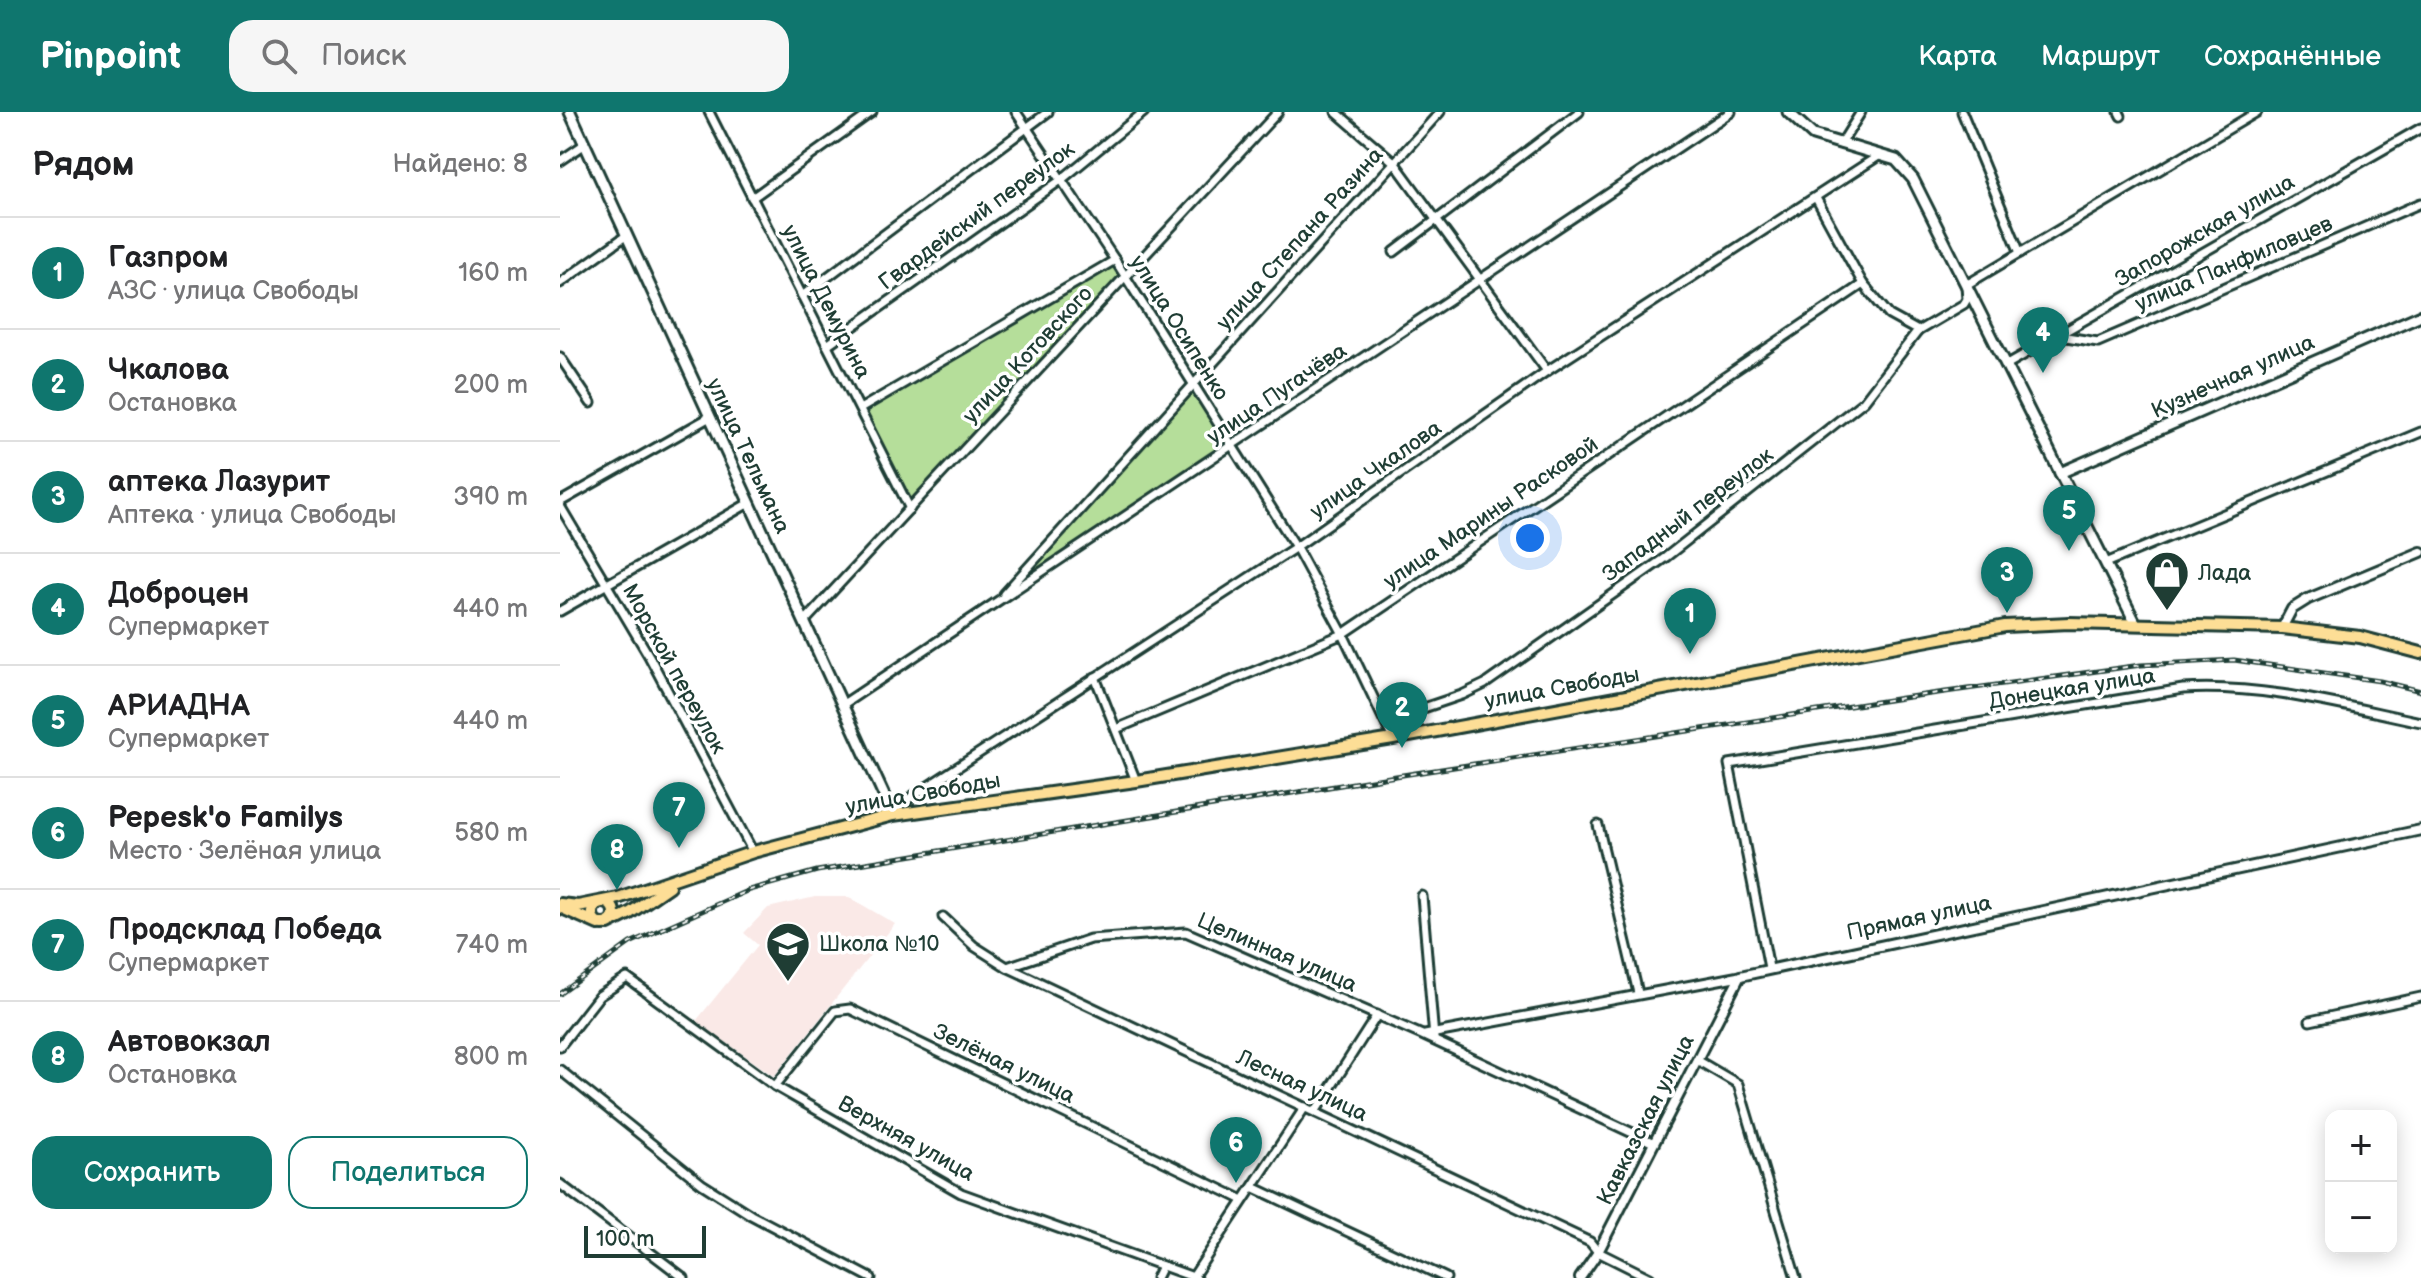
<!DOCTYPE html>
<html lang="ru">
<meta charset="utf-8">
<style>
body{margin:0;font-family:"Balsamiq Sans",sans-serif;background:#f6f6f6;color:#202124}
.controls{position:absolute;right:24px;bottom:24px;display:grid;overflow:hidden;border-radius:16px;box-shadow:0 4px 20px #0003}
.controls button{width:72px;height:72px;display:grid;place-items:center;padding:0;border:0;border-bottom:2px solid #e0e0e0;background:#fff;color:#202124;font:40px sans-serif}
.scale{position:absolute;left:24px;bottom:20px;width:122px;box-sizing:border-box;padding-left:8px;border:4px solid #1f3d34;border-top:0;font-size:22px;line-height:28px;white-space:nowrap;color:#1f3d34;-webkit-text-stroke:6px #fff;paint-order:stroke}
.you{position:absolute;left:970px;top:426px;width:28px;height:28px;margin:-20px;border:6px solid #fff;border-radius:50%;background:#1a73e8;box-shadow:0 0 0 12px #1a73e833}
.badge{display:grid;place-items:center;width:52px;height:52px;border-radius:50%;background:#0f766e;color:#fff;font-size:26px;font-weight:700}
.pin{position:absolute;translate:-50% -66px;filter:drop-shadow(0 2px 4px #0008)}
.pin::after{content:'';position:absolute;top:42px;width:28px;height:24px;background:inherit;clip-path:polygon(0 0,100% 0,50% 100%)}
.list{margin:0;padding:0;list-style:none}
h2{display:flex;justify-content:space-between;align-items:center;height:104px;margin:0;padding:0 32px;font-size:34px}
h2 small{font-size:26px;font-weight:400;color:#757577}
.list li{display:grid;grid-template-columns:52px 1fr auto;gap:24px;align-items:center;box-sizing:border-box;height:112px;padding:0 32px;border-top:2px solid #e0e0e0}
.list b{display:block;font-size:30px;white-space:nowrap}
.list p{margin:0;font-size:26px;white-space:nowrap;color:#757577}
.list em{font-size:26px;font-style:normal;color:#757577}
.actions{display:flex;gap:16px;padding:24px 32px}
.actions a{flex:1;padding:18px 0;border:2px solid #0f766e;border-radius:24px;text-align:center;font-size:28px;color:#0f766e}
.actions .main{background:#0f766e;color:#fff}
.icon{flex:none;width:44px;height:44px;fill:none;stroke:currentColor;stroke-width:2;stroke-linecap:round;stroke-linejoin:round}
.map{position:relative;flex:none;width:1861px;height:1166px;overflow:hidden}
header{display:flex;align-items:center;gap:48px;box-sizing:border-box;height:112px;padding:0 40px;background:#0f766e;color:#fff}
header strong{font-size:38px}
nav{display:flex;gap:44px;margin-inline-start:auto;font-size:28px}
.search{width:560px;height:72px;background:#f6f6f6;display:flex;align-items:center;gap:20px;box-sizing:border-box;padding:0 28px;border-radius:24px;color:#757577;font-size:30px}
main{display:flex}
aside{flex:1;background:#fff}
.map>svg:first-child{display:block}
.built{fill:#fae9e7}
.green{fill:#b5de9a;stroke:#6a8e67;stroke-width:2}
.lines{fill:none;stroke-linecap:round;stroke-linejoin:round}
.minor-casing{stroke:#1f3d34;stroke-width:13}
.tertiary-casing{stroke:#1f3d34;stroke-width:14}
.secondary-casing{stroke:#1f3d34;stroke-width:15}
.primary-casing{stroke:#1f3d34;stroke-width:16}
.minor{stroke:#fff;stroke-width:7}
.tertiary{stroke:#fff;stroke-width:8}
.secondary{stroke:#fff;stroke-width:9}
.primary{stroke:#fdde96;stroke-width:10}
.rail-casing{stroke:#1f3d34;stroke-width:5}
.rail{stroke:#fff;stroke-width:2;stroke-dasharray:6;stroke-linecap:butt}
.labels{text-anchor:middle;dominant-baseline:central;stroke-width:7;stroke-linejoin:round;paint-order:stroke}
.street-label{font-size:22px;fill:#1f3d34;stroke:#fff}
.poi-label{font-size:22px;fill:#1f3d34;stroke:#fff;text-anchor:start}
</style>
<header>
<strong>Pinpoint</strong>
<div class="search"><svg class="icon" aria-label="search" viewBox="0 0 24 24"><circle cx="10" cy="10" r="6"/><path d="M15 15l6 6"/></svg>Поиск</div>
<nav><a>Карта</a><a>Маршрут</a><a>Сохранённые</a></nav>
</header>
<main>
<aside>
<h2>Рядом<small>Найдено: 8</small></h2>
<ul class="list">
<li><span class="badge">1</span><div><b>Газпром</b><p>АЗС · улица Свободы</p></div><em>160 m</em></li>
<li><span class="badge">2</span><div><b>Чкалова</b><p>Остановка</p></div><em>200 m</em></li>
<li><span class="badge">3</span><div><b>аптека Лазурит</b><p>Аптека · улица Свободы</p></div><em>390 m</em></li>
<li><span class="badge">4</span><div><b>Доброцен</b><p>Супермаркет</p></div><em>440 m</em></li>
<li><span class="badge">5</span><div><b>АРИАДНА</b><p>Супермаркет</p></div><em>440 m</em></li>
<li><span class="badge">6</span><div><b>Pepesk'o Familys</b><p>Место · Зелёная улица</p></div><em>580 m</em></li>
<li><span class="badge">7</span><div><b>Продсклад Победа</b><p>Супермаркет</p></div><em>740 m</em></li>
<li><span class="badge">8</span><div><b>Автовокзал</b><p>Остановка</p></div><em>800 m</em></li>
</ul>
<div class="actions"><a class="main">Сохранить</a><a>Поделиться</a></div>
</aside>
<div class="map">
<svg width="1861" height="1166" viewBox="0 0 1861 1166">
<rect width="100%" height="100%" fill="#fff"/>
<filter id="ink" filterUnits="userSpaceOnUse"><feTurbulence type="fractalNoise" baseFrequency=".0125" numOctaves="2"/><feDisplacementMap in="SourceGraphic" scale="16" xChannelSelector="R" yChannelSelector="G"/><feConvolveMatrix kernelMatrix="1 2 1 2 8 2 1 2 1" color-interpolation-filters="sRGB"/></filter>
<g filter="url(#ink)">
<polygon class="built" points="255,785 289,785 335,812 214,964 136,909 198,833 184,821 208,796"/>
<g class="green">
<polygon points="555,148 565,165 350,397 300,297"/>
<polygon points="632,272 674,337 435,492"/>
</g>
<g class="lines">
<g class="minor-casing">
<g id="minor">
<polyline points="149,0 350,397"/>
<polyline points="456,0 555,148 736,435 783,522 833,627"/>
<polyline points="776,0 834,50 987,259"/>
<polyline points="1402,0 1460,141"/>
<polyline points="1559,0 1561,4"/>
<polyline points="1281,32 1301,0"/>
<polyline points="0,49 25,32"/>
<polyline points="192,86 312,0"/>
<polyline points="1256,86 1303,172 1329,203 1358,219"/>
<polyline points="834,140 1019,0"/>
<polyline points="0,171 67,123"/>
<polyline points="242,184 488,0"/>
<polyline points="1500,224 1538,230 1861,91"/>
<polyline points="267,233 501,68 584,0"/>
<polyline points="0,245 31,291"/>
<polyline points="1446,253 1861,16"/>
<polyline points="300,297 555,148"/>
<polyline points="0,390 150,305"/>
<polyline points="0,394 89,544 193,740"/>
<polyline points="1546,451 1861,320"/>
<polyline points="444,482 880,0"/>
<polyline points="0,499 189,391"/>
<polyline points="244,510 718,0"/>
<polyline points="535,565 576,669"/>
<polyline points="282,593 1171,0"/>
<polyline points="825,609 902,583 925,572 1106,445 1304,289 1358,219 1404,192 1407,187 1406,173 1697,0"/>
<polyline points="556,617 783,522 1303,172"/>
<polyline points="330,699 736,435 987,259 1320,43"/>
<polyline points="1038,713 1078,881"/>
<polyline points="862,784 874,926"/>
<polyline points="383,805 414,834 447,855 1030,1130 1038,1140 1090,1166"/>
<polyline points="447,855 530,827 626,820 862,923 1094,1031"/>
<path d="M1209,856L1169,652L1623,577C1704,572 1783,594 1861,610"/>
<polyline points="1750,909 1861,885"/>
<polyline points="865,923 1180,864"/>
<polyline points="0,934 39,884 67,866 215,974 401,1081 636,1166"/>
<polyline points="1137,948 1178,972 1236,1166"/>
<polyline points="0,958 142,1072 191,1103 311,1166"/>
<polyline points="215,974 275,899 290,897 683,1088"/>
<polyline points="755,1000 817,903"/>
<polyline points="0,1072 124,1166"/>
<polyline points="693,1075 886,1166"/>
<polyline points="633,1165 745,995"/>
<polyline points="596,1166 602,1154"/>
</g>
</g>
<g class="tertiary-casing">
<g id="tertiary">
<polyline points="1722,516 1732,497 1748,487 1861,440"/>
<polyline points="1020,1166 1038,1140 1180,864 1861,718"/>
</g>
</g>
<g class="secondary-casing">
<g id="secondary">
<polyline points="10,0 333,703"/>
<polyline points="1228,0 1253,23 1336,48 1353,67 1576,512"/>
<polyline points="1500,361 1861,203"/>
</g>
</g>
<g class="primary-casing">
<g id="primary">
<circle cx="43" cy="801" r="11"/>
<polyline points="0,792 18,794 58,786 193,740 333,703 576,669 833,627 1445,514 1509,511 1722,516 1800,525 1861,541"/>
<polyline points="2,796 38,812"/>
<polyline points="48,812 70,801 109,774"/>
</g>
</g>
<use href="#minor" class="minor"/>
<use href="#tertiary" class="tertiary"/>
<use href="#secondary" class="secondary"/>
<use href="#primary" class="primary"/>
<g class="rail-casing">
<polyline id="rail" points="0,882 70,831 189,778 257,759 836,664 1342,586 1581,553 1674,548 1820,569 1861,579"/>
</g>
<use href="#rail" class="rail"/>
</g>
</g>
<defs>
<g id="shop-pin" transform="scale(2.3)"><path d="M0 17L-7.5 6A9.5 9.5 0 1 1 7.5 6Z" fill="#1f3d34" stroke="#fff"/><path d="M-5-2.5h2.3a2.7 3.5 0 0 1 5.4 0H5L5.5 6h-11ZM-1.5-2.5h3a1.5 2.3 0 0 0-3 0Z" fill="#fff"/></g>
<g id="school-pin" transform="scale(2.3)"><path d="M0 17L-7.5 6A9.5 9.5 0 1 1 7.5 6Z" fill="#1f3d34" stroke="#fff"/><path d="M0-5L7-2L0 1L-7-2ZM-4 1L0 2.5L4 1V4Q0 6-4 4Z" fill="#fff"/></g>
</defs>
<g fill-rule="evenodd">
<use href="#shop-pin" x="1607" y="461"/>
<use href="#school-pin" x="228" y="832"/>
</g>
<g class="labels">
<g class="street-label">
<text transform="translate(417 104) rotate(-36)">Гвардейский переулок</text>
<text transform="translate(1645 119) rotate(-30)">Запорожская улица</text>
<text transform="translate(740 127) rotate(-48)">улица Степана Разина</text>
<text transform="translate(1674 152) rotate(-23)">улица Панфиловцев</text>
<text transform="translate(266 190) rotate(63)">улица Демурина</text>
<text transform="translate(619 216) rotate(58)">улица Осипенко</text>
<text transform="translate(468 243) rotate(-47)">улица Котовского</text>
<text transform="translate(1673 265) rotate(-24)">Кузнечная улица</text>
<text transform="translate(717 282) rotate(-34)">улица Пугачёва</text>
<text transform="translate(188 344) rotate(65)">улица Тельмана</text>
<text transform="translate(816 358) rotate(-35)">улица Чкалова</text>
<text transform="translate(931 401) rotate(-34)">улица Марины Расковой</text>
<text transform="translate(1128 403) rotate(-37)">Западный переулок</text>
<text transform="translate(114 557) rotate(61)">Морской переулок</text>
<text transform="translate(1002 576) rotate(-10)">улица Свободы</text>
<text transform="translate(1512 577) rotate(-9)">Донецкая улица</text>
<text transform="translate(363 682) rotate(-10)">улица Свободы</text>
<text transform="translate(1359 806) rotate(-12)">Прямая улица</text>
<text transform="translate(717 841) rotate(23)">Целинная улица</text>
<text transform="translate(444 952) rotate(26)">Зелёная улица</text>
<text transform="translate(742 974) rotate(25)">Лесная улица</text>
<text transform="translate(1086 1008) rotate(-63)">Кавказская улица</text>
<text transform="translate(346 1027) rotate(29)">Верхняя улица</text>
</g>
<g class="poi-label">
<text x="1638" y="461">Лада</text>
<text x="259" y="832">Школа №10</text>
</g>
</g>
</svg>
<div class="controls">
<button>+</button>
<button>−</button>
</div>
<div class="scale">100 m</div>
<div class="you"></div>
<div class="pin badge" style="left:1130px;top:542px">1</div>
<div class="pin badge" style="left:842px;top:636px">2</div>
<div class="pin badge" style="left:1447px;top:501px">3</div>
<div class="pin badge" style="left:1483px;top:261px">4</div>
<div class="pin badge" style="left:1509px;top:439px">5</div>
<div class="pin badge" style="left:676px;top:1071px">6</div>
<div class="pin badge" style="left:119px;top:736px">7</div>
<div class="pin badge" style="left:57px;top:778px">8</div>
</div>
</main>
